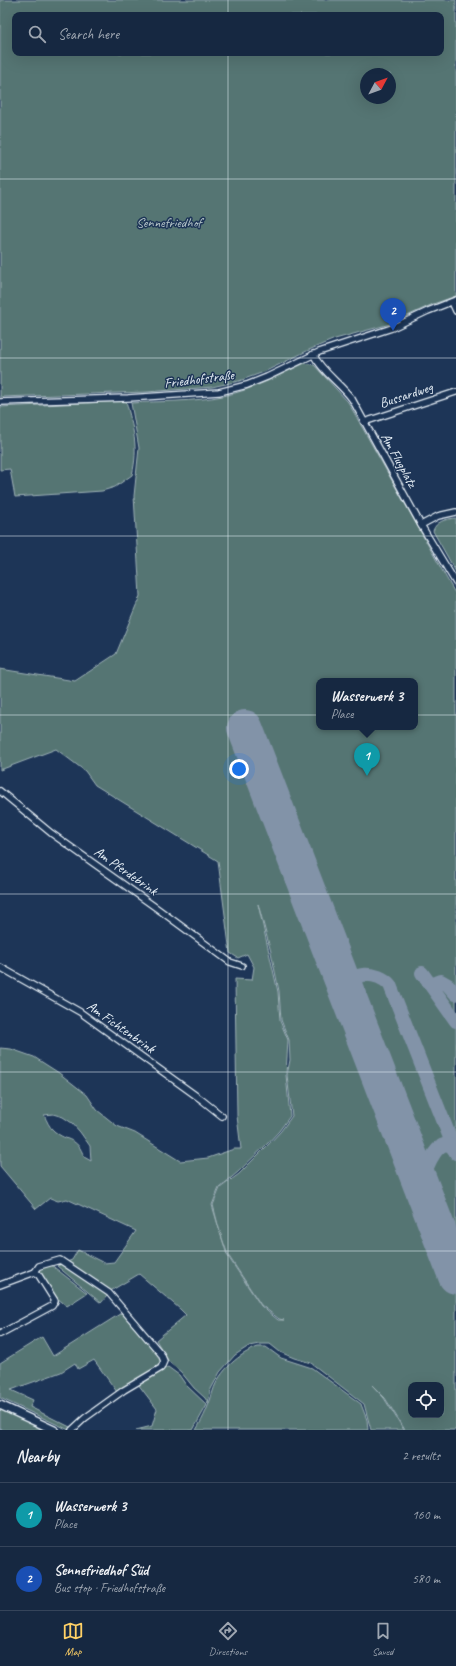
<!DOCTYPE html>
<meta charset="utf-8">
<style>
body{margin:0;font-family:Caveat,sans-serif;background:#1f3048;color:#f1f3f6}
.controls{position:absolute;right:12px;bottom:12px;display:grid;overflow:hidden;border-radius:8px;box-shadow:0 4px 16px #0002}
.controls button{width:36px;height:36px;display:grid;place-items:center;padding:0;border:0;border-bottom:1px solid #35445a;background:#162841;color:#f1f3f6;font:20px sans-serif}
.compass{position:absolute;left:360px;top:68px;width:36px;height:36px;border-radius:50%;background:#162841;box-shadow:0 4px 16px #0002;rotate:49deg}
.you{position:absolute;left:239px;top:769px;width:14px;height:14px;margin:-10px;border:3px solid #fff;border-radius:50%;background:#1a73e8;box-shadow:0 0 0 6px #1a73e833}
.badge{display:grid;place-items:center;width:26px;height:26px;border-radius:50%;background:#ffd166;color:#fff;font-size:13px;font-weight:700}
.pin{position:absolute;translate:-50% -33px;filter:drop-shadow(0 1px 2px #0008)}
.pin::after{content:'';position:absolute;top:21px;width:14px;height:12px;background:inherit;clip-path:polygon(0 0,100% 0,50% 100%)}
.popup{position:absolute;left:316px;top:678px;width:102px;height:52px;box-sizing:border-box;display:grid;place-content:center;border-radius:8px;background:#162841;filter:drop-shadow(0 1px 3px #0005);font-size:13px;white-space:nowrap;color:#9ea6b1}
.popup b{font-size:15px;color:#f1f3f6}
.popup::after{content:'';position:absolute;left:50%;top:100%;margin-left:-8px;border:8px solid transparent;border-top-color:#162841}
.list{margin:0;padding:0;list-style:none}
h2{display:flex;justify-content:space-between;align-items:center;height:52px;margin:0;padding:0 16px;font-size:17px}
h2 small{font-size:13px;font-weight:400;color:#9ea6b1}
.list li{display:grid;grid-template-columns:26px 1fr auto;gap:12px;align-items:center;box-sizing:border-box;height:64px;padding:0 16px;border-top:1px solid #35445a}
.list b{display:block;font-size:15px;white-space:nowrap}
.list p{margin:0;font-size:13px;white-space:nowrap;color:#9ea6b1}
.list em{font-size:13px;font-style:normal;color:#9ea6b1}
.icon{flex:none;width:22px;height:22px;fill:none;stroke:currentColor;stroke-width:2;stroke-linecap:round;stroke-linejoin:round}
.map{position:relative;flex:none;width:456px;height:1430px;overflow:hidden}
.search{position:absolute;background:#162841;box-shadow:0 4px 16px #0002;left:12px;right:12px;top:12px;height:44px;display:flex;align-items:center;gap:10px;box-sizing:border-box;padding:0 14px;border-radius:8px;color:#9ea6b1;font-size:15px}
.sheet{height:180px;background:#162841}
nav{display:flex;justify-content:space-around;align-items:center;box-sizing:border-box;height:56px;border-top:1px solid #35445a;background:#162841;font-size:11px;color:#9ea6b1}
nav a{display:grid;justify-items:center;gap:2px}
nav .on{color:#ffd166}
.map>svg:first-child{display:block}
.green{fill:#557473;stroke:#9eb2b6;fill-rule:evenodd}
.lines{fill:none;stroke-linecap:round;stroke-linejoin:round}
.stream{stroke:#8ca2b9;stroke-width:1.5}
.taxiway{stroke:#8293a8;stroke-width:14}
.runway{stroke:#8293a8;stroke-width:36}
.minor-casing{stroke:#e8f1f8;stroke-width:8}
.secondary-casing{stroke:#e8f1f8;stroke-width:10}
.minor{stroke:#1d3557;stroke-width:5.5}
.secondary{stroke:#1d3557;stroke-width:7}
.grid{fill:none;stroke:#e8f1f8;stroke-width:1;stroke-opacity:0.55}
.labels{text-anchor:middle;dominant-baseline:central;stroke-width:3;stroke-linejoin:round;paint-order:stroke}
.park-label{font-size:14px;fill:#b5c5c9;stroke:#1d3557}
.street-label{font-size:14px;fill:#e8f1f8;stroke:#1d3557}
</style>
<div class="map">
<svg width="456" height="1430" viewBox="0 0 456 1430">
<rect width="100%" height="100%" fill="#1d3557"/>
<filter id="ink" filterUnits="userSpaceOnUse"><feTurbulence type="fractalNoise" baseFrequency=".025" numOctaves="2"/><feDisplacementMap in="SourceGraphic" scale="8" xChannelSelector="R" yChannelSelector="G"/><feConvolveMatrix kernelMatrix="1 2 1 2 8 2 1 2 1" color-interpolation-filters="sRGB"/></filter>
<g filter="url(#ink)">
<g class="green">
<path d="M0,0H456V296L433,304L390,324L335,339L311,349L264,372L239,381L212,387L146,392L0,397ZM15,15H441V53H15ZM366,74H390V98H366Z"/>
<path d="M305,363L314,365L348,402L456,595V1430H405L385,1398L372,1385L384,1398L404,1430H371L364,1404L311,1363L294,1358L280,1352L270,1344H259L249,1346L235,1355L220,1372L211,1389L208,1403L205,1398L194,1388L181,1372L169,1362L156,1340L186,1315L180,1309L139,1274L112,1290L101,1303L57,1266L72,1260L78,1250L104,1263L114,1262L136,1231L67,1199L58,1201L50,1198L36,1209L0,1166V1048L11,1049L34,1057L59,1073L87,1095L97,1110L117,1126L135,1133L180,1161L208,1158L234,1149H241L237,1116L235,979L252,980L254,967L247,954L238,958L230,953L218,861L95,785L85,771L56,749L0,770V669L75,681L116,654L140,596L134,496L139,448L131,403C161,401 193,402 223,396C252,390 278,376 305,363ZM319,681H415V727H319ZM258,904L271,952L279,991L281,1020L289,1040L290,1060L287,1075L292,1116L281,1131L268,1145L239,1174L220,1188L213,1205L220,1233L228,1255L261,1305L279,1319L284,1320H278L261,1306L227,1255L212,1205L219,1188L238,1172L267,1144L279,1131L290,1116L286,1075L288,1040L280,1021L278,992ZM53,1114L63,1117L72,1123L80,1132L90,1146L91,1161L84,1157C77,1136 68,1143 54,1131C49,1127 47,1121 44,1115ZM411,1385H441V1415H411Z"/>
<path d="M126,401C133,428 139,447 132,475L115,487L102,491L15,497L10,469L0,470V407Z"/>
<path d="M456,518V572L433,531C436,521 446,519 456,518Z"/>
<polygon points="50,1264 87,1293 67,1306 57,1298 39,1273 39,1268"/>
<polygon points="123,1312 161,1357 162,1362 159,1367 137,1379 117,1392 94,1360 78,1369 75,1363 61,1372 11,1390 33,1400 30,1407 72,1428 69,1430 0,1398 0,1363 42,1337 53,1356"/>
<path d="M258,1347H266L281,1358L312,1368L361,1404L367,1420L368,1430H196C204,1417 209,1405 213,1391C219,1371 240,1353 258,1347Z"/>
<polygon points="168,1367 179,1375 186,1385 207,1405 193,1430 136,1430 152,1426 157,1409 138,1384"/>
<polygon points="0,1408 46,1430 0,1430"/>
</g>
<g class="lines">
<polyline class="stream" points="0,1428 3,1430"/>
<g class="taxiway">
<polyline points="422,973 456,1021"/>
<polyline points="431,985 441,981 448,985 456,994"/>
<path d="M347,993C347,969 379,971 390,985L456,1153"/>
<path d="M425,1196C424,1191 423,1186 423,1180C425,1169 441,1129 455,1151"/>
</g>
<polyline class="runway" points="245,728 456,1276"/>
<g class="minor-casing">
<g id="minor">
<polyline points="452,302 456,311"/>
<path d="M313,354C322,372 340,383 352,399L421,525L456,583"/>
<polyline points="0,402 128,398 219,392 247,385 267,377 319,352 392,328 428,311 456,300"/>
<polyline points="364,422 456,392"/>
<polyline points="421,525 438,516 456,512"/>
<polyline points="0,791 51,833 158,909 230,962 242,966"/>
<polyline points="0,967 80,1012 202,1100 222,1116"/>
<polyline points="35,1272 39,1266 60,1260 109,1293 161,1354 164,1361 161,1368 124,1390 85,1418 72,1430"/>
<polyline points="0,1285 35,1272 38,1274 55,1301 52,1306 0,1334"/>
</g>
</g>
<g class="secondary-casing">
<polyline id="secondary" points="0,1405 54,1430"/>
</g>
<use href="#minor" class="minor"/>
<use href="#secondary" class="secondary"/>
</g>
</g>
<path class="grid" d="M228,0V15M228,53V1430M0,179H456M0,358H456M0,536H456M0,715H456M0,894H456M0,1072H456M0,1251H456"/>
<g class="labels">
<g class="park-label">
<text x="169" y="222">Sennefriedhof</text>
</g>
<g class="street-label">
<text transform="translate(199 379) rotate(-7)">Friedhofstraße</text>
<text transform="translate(406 395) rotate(-18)">Bussardweg</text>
<text transform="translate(399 460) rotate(61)">Am Flugplatz</text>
<text transform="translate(126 871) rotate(35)">Am Pferdebrink</text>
<text transform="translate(121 1027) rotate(35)">Am Fichtenbrink</text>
</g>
</g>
</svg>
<div class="controls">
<button><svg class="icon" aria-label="locate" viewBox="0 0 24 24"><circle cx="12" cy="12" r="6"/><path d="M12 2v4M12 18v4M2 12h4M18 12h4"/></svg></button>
</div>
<svg class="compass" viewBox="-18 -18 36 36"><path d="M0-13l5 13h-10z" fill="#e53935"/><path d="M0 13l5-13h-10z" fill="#9ea6b1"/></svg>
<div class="you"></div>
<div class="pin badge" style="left:367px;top:776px;background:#0f9aa8">1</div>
<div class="popup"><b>Wasserwerk 3</b>Place</div>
<div class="pin badge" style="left:393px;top:331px;background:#1a4fb4">2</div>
<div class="search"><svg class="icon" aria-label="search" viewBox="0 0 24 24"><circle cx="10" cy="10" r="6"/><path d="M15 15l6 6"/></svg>Search here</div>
</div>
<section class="sheet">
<h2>Nearby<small>2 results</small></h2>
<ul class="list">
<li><span class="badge" style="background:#0f9aa8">1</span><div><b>Wasserwerk 3</b><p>Place</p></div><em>160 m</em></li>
<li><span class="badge" style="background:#1a4fb4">2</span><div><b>Sennefriedhof Süd</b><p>Bus stop · Friedhofstraße</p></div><em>580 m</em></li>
</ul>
</section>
<nav>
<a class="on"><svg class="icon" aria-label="map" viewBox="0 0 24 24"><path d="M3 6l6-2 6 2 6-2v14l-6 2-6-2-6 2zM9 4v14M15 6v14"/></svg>Map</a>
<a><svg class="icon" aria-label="directions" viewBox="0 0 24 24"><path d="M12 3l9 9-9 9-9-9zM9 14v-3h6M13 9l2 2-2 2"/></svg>Directions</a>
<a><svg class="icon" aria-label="saved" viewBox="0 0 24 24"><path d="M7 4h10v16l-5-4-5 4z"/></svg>Saved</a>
</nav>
